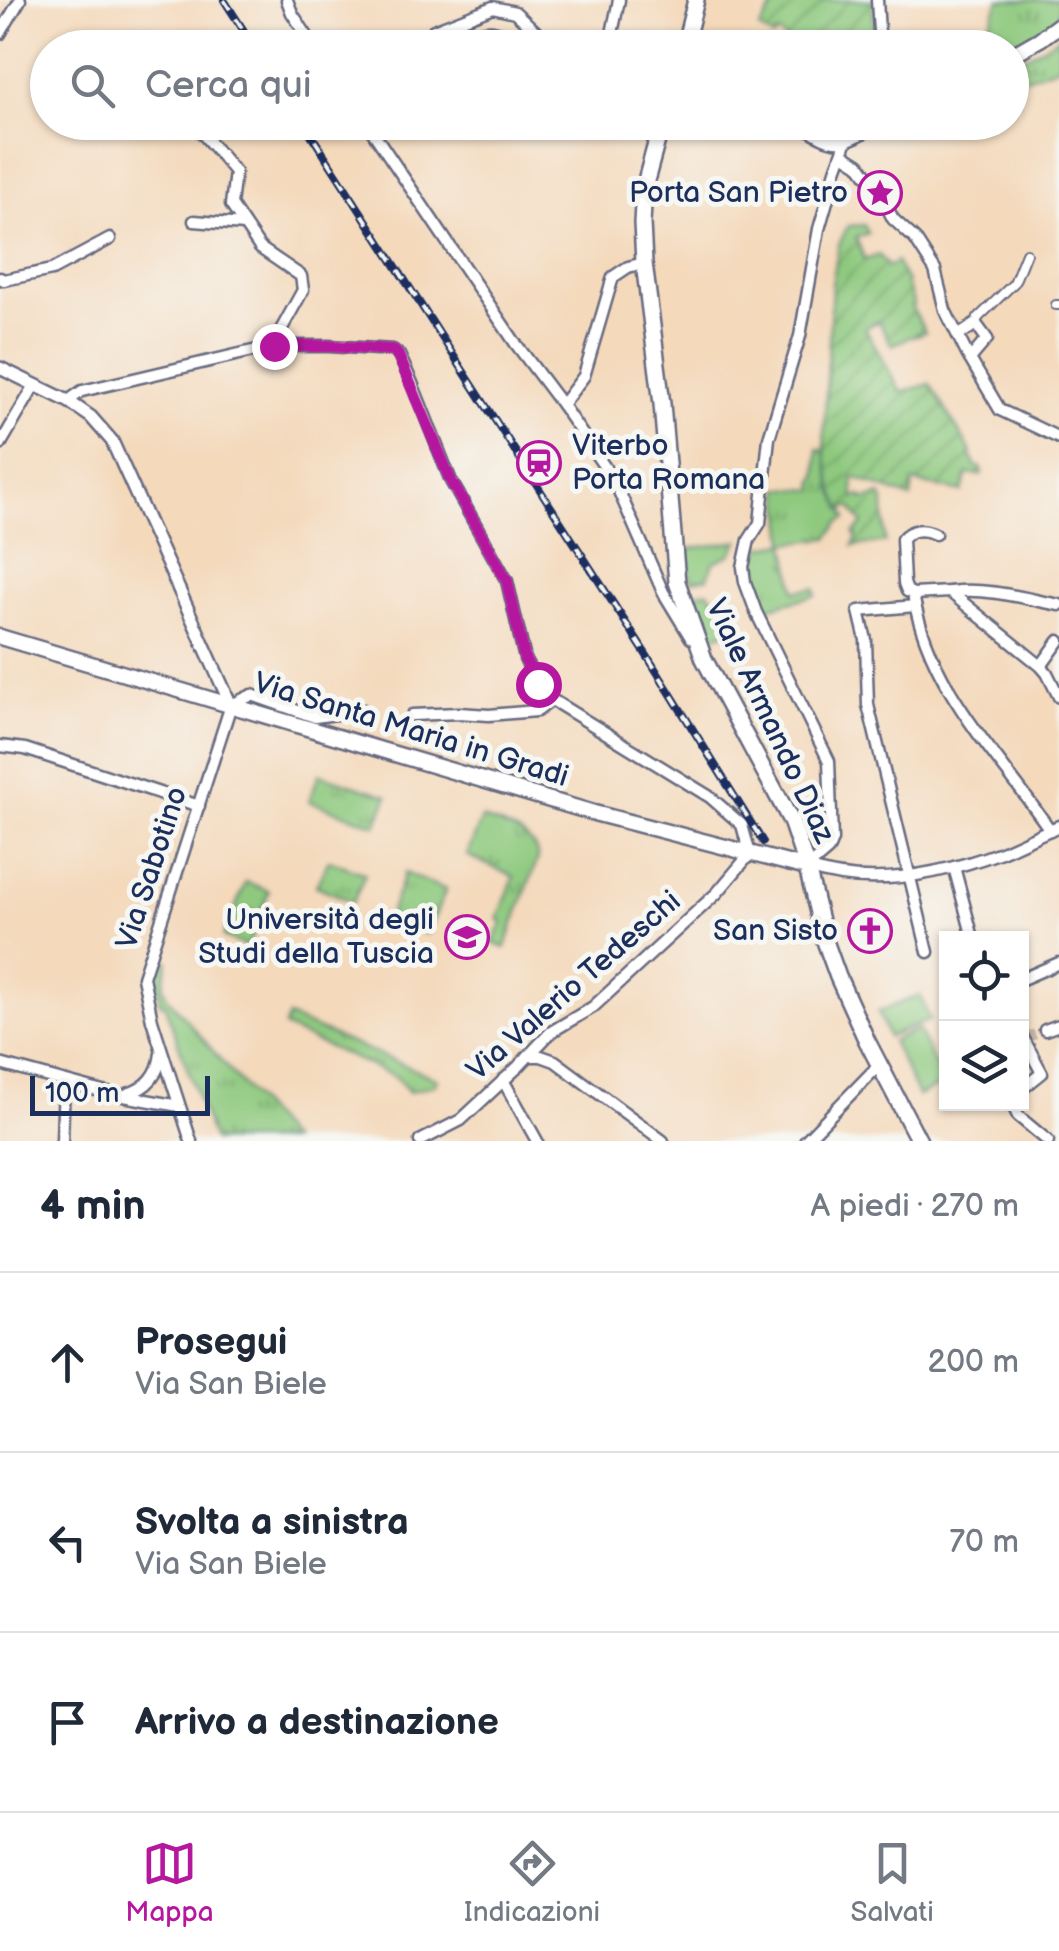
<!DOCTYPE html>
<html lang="it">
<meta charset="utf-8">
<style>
body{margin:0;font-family:"Balsamiq Sans",sans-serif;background:#f2f2f3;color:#1f2937}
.controls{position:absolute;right:30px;bottom:30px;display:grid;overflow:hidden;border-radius:0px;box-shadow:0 2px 8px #0004}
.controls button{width:90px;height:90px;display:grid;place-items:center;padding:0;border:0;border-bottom:2px solid #e0e1e3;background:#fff;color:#1f2937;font:50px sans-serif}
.scale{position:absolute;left:30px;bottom:25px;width:180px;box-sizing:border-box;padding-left:10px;border:5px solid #1b2f5e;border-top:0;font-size:28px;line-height:35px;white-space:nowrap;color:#1b2f5e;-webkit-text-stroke:8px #f6f6f2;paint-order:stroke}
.stop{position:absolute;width:30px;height:30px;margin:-22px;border:8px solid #b5179e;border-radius:50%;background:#fff}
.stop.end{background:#b5179e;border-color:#fff;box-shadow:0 2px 10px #0008}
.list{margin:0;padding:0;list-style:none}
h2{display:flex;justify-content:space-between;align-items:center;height:130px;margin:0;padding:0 40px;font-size:42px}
h2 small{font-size:32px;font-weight:400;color:#747a83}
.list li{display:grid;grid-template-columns:65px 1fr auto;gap:30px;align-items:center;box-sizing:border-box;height:180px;padding:0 40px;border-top:2px solid #e0e1e3}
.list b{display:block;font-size:38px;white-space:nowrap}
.list p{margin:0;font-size:32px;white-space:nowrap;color:#747a83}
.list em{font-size:32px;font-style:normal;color:#747a83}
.icon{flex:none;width:55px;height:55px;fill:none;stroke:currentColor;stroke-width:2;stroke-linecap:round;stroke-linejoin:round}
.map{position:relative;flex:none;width:1059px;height:1141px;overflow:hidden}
.search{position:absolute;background:#fff;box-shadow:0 2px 8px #0004;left:30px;right:30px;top:30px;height:110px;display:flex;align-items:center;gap:25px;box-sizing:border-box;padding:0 35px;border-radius:55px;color:#747a83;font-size:38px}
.sheet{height:670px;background:#fff}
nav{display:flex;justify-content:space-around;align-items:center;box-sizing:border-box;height:140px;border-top:2px solid #e0e1e3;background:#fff;font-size:28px;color:#747a83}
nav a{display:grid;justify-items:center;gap:5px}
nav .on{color:#b5179e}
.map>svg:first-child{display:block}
.grass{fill:url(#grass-tufts);stroke:#547c6e;stroke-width:2.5}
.garden{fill:url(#garden-furrows);stroke:#547c6e;stroke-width:2.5}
.pitch{fill:#8ec97e;stroke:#547c6e;stroke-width:2.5}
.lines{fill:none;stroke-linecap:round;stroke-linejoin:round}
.minor-tunnel{stroke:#c9b7a8;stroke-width:10;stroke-dasharray:10 5;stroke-linecap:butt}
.pedestrian-casing{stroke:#676a7f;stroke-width:12}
.minor-casing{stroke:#676a7f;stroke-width:15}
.tertiary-casing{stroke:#676a7f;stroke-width:16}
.secondary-casing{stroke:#676a7f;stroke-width:19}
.primary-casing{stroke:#676a7f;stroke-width:20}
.pedestrian{stroke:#fff;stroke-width:8}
.minor{stroke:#fff;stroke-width:10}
.tertiary{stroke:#fff;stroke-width:11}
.secondary{stroke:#fff;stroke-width:14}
.primary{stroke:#fff;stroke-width:15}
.rail-casing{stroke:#1b2f5e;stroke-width:8}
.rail{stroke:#f6f6f2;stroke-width:4;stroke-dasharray:11;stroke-linecap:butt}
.route{stroke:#b5179e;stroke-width:12}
.labels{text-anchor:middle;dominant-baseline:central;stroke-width:10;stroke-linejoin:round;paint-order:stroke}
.poi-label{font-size:30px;fill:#1b2f5e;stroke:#f6f6f2;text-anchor:end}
.street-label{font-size:30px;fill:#1b2f5e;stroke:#f6f6f2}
</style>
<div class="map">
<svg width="1059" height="1141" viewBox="0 0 1059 1141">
<defs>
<pattern id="grass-tufts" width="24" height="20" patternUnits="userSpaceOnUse" patternTransform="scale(2.5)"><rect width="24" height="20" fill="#8ec97e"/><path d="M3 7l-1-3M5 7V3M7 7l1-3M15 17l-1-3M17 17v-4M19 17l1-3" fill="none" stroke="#73a46a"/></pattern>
<pattern id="garden-furrows" width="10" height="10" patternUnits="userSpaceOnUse" patternTransform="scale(2.5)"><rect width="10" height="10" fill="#8ec97e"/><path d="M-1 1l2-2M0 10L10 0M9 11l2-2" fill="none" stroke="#73a46a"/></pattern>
</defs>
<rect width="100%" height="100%" fill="#f6f6f2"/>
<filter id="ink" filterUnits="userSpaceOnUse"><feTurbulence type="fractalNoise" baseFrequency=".01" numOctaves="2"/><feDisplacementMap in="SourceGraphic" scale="20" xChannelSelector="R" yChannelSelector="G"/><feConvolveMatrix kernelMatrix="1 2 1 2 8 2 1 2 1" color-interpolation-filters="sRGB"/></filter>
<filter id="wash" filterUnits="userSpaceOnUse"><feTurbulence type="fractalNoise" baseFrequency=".0048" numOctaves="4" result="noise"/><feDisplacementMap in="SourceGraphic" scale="40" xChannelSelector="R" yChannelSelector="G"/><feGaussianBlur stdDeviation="2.25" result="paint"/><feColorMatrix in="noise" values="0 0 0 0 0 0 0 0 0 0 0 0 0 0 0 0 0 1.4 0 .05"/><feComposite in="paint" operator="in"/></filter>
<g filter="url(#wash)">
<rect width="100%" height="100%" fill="#f4d9bb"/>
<g class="grass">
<path d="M999,0H1059V18C1028,41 1021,48 981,47Z"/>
<polygon points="1059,36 1059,66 1012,83 1013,62 1042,48"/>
<polygon points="818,449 825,452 833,490 847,518 839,523 828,538 786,543 795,591 815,588 816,595 763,609 757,596 756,554 762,547 786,543 780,488 814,490 815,480 817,479"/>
<polygon points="739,541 730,555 714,562 707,578 691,581 687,549"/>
<polygon points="708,591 716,601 733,607 742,627 710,638 694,593"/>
<polygon points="319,774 388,796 376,825 309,801"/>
<path d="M482,818C503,827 535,833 538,858L505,948L493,943L503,922L498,919L514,877L467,855Z"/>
<polygon points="329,860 365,874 353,902 316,886"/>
<polygon points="405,873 446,890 427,934 388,918"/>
<polygon points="246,882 269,891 248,947 223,937"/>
<path d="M161,959L168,961L163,986L167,997L290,1141H213L164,1003H160C156,987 155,975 161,959Z"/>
<polygon points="288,1017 438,1079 434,1085 409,1092 396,1077 287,1029 284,1027"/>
</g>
<g class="garden">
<polygon points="778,0 873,0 875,47 786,47 789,42 778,33 773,38 759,29"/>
<polygon points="864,225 868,233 856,238 865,260 879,255 888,267 896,262 907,282 906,283 914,305 911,306 925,332 918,335 917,334 892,345 878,321 865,328 901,392 930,384 972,453 970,455 976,467 980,467 982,472 981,475 967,474 962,492 913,482 911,498 853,477 854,497 862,496 863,500 881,495 884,502 885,542 853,546 857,536 854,534 863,524 850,506 843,511 833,490 825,452 824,433 832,284 839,244 848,226"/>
</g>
<g class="pitch">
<polygon points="920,995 930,1020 888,1037 878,1012"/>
<polygon points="918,1029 944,1084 918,1096 892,1041"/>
</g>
</g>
<g filter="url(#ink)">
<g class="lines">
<polyline class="minor-tunnel" points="1026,1038 1045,1030"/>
<g class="pedestrian-casing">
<g id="pedestrian">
<polyline points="1056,305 1059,305"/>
<polyline points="976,324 978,318 1014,283 1026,253"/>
</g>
</g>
<g class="minor-casing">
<g id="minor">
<polyline points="287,0 292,13 315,48"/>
<polyline points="877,0 880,48"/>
<polyline points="0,34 20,0"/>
<polyline points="437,48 434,30 493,7 515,12 553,48"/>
<path d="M453,48C484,28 492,22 522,48"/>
<polyline points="609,48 619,0"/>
<polyline points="366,122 516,344 562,405 604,466 618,489 663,592 691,638"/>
<polyline points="197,127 235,172 231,205 260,248 301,276 303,290 281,330 282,346"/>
<path d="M847,140L836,170L819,229L800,336L769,438L760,523L749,540L743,567L745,582L756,612L829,761L832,840L828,850L807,868C870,889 940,875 1001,852C1021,844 1039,834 1059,826"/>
<polyline points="843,154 859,164 880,193 893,219 915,239 935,270 945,310 967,354 1000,410 1059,438"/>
<polyline points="194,221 244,225"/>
<polyline points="0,278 4,280 52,270 110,239"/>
<polyline points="958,336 976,324 987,339 970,359"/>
<polyline points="68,401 82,391 274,346 329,346 393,350 399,355 412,383 451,481 507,581 525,659 537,684 552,700 710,797 742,825 750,854 717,893 593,1007 551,1032 519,1066 461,1120 420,1141"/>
<polyline points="562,405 584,376 613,277 628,267 644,263"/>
<polyline points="0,445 35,385"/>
<path d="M935,534C923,528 911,529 902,539L904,583L907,591L913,594C929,689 998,754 1050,830"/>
<path d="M950,592C986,587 1023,598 1059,605"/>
<polyline points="913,594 950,592 1041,666 1047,673 1059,697"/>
<polyline points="915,606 859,611 866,640 868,705 928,952"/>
<polyline points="1041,666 1059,641"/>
<polyline points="412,715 459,713 489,715 537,711 552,700"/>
<polyline points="0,746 25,749 199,806"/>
<polyline points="954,867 973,938"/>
<polyline points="1022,979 1059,963"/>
<polyline points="1045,1030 1059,1025"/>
<polyline points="1022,1036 1042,1073 1022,1089"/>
<polyline points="528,1056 541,1056 555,1061 663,1141"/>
<polyline points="0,1064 107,1093 179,1106"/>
<polyline points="503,1080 537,1141"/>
<path d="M127,1094C148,1088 159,1074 161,1053"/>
<polyline points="1012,1104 1018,1116 1048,1141"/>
<polyline points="62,1141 64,1082"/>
<polyline points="191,1141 152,1020 143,977 231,705 252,695 315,717 363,710"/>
<polyline points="805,1141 879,1065"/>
</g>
</g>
<g class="tertiary-casing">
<polyline id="tertiary" points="0,368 68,401 91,417 112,441 231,705"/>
</g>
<g class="secondary-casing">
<g id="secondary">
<polyline points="1012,55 1040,39 1059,25"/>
<path d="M802,122C837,148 844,142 878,122"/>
<polyline points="0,637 594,813 807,868"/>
</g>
</g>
<g class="primary-casing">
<g id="primary">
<polyline points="684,48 696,0"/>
<polyline points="662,122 644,188 642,223 644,263 662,404 677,582 704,659 791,821 807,868 825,941 838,977 867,1041 919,1141"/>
</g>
</g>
<use href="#pedestrian" class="pedestrian"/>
<use href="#minor" class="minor"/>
<use href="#tertiary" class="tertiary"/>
<use href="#secondary" class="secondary"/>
<use href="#primary" class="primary"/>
<g class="rail-casing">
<g id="rail">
<polyline points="224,0 255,48"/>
<polyline points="303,122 649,659 763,842"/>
</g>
</g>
<use href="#rail" class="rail"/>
</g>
</g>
<g class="lines" filter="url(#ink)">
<polyline class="route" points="274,346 329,346 393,350 398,355 451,481 507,581 525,660 538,684"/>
</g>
<defs>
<g id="sight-ring" transform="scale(2.25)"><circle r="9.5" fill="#f6f6f2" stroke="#b5179e" stroke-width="1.5"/><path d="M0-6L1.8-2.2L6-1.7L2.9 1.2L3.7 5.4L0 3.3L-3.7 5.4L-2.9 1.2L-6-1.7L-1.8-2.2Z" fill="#b5179e"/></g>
<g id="station-ring" transform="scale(2.25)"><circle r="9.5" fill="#f6f6f2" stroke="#b5179e" stroke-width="1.5"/><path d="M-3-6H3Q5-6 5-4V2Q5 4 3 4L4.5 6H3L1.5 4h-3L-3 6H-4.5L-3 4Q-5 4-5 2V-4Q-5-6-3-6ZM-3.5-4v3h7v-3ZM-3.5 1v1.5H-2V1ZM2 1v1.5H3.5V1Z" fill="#b5179e"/></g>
<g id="church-ring" transform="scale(2.25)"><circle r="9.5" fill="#f6f6f2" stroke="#b5179e" stroke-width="1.5"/><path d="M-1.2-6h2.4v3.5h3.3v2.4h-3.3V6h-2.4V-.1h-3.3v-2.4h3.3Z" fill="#b5179e"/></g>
<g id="university-ring" transform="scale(2.25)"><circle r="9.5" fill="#f6f6f2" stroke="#b5179e" stroke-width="1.5"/><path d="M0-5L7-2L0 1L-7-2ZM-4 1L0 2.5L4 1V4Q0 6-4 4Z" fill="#b5179e"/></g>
</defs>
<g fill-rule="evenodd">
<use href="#sight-ring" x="880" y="193"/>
<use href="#station-ring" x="539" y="463"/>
<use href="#church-ring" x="870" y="931"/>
<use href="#university-ring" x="467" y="937"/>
</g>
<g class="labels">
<g class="poi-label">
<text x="848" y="193">Porta San Pietro</text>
<text x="572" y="446" text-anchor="start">Viterbo<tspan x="572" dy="34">Porta Romana</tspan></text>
<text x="434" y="920">Università degli<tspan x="434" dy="34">Studi della Tuscia</tspan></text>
<text x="838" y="931">San Sisto</text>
</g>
<g class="street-label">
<text transform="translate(770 721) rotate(65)">Viale Armando Diaz</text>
<text transform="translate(411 730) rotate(17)">Via Santa Maria in Gradi</text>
<text transform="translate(152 868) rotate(-72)">Via Sabotino</text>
<text transform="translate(574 986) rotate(-41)">Via Valerio Tedeschi</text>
</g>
</g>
</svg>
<div class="controls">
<button><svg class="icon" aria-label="locate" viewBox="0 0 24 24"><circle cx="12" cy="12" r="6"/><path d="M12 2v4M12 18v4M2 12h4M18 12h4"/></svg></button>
<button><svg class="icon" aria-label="layers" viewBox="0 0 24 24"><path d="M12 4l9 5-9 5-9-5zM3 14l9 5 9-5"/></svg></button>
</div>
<div class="scale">100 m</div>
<div class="stop" style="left:538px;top:684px"></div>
<div class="stop end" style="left:274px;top:346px"></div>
<div class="search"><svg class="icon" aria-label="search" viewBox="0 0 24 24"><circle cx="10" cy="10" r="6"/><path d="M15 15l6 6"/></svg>Cerca qui</div>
</div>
<section class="sheet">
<h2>4 min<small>A piedi · 270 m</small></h2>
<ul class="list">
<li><svg class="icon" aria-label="ahead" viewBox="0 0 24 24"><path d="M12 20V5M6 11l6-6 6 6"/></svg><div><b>Prosegui</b><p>Via San Biele</p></div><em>200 m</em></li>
<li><svg class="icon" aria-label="left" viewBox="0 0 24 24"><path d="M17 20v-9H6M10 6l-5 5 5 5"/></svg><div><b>Svolta a sinistra</b><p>Via San Biele</p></div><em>70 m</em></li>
<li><svg class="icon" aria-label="arrive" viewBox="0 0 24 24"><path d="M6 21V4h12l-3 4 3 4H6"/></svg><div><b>Arrivo a destinazione</b></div></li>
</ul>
</section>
<nav>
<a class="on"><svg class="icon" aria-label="map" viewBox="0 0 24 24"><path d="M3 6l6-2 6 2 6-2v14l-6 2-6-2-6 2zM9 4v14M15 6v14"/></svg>Mappa</a>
<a><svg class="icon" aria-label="directions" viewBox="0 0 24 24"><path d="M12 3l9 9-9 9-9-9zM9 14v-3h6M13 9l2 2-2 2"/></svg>Indicazioni</a>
<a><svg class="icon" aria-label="saved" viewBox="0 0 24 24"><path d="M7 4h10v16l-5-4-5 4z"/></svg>Salvati</a>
</nav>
